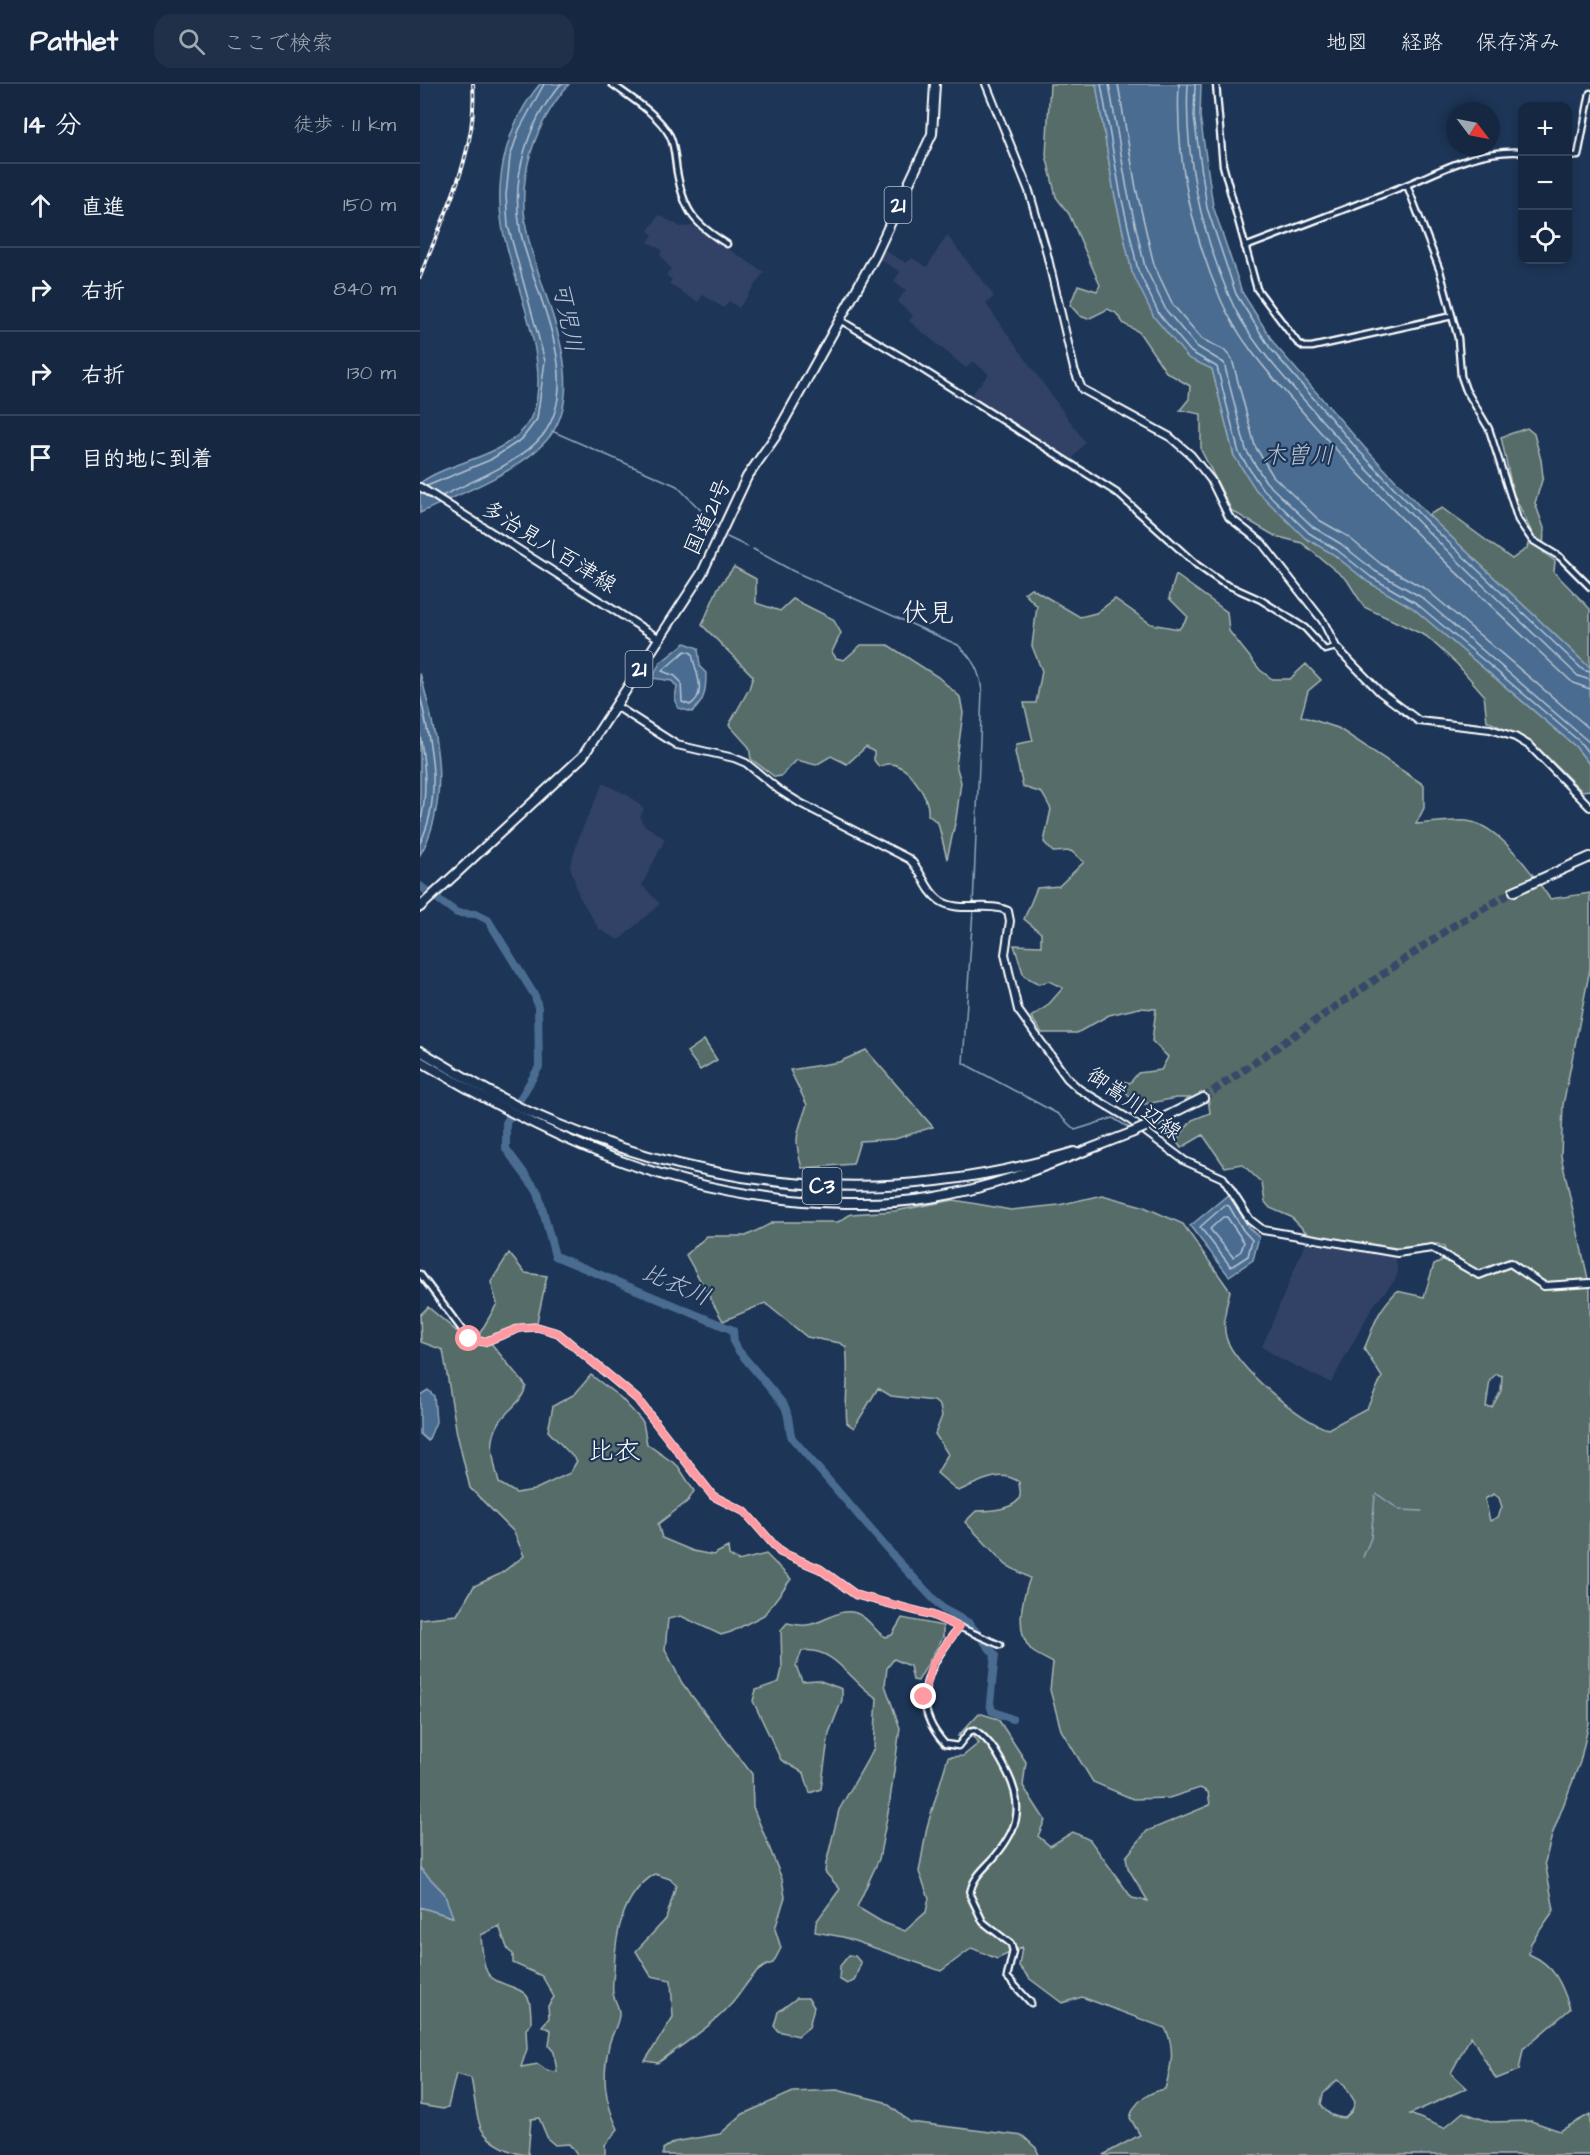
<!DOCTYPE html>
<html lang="ja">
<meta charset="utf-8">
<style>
body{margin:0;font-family:"Architects Daughter","Klee One",sans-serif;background:#1f3048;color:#f1f3f6}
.controls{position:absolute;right:18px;top:18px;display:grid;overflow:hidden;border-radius:12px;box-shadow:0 3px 9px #0003}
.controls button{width:54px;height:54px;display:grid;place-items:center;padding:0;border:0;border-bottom:2px solid #35445a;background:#162841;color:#f1f3f6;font:30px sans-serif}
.compass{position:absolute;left:1026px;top:18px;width:54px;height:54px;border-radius:50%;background:#162841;box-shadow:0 3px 9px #0003;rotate:122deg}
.stop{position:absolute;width:18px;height:18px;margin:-14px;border:4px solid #ff9aa2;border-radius:50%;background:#fff}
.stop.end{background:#ff9aa2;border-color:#fff;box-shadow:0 2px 6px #0008}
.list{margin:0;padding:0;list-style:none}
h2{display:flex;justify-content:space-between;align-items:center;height:78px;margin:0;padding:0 24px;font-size:26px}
h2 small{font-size:20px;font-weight:400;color:#9ea6b1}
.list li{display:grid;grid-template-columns:39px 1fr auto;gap:18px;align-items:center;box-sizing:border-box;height:84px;padding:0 24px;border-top:2px solid #35445a}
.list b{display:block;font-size:22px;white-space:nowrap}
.list em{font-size:20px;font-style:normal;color:#9ea6b1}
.icon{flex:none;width:33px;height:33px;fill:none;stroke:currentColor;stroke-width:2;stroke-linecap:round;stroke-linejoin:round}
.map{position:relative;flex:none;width:1170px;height:2071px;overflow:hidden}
header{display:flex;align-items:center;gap:36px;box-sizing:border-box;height:84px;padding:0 30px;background:#162841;border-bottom:2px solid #35445a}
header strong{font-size:28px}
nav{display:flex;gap:33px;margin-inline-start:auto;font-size:21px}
.search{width:420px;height:54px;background:#1f3048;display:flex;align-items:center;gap:15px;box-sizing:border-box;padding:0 21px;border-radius:18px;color:#9ea6b1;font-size:22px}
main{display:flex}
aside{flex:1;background:#162841}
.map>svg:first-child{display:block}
.built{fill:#304366}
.green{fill:#556c68;stroke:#aab6b4;stroke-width:1.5;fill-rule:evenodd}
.water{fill:#4a6c90;stroke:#92a7bc;stroke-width:1.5}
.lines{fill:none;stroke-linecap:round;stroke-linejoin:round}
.shore{stroke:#b7c4d3;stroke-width:1.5}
.stream{stroke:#92a7bc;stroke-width:1.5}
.river{stroke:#4a6c90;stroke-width:8}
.highway-tunnel{stroke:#344968;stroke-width:8;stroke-dasharray:8 4;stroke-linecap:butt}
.minor-casing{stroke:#fff;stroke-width:9}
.major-casing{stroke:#fff;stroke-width:10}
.highway-casing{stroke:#fff;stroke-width:12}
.minor{stroke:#1d3557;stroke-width:4.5}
.major{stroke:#1d3557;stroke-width:6}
.highway{stroke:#1d3557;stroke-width:8}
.rail-casing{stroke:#fff;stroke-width:4}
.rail{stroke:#1d3557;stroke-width:1.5;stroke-dasharray:4.5;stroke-linecap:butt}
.highway-bridge-casing{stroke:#fff;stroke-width:12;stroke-linecap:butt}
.highway-bridge{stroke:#1d3557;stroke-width:8}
.route{stroke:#ff9aa2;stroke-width:8}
.labels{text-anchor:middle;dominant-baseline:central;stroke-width:4.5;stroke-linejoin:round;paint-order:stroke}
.shield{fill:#1d3557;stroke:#bbc2cd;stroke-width:1.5}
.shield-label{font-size:21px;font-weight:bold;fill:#fff}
.street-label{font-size:22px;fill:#fff;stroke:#1d3557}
.water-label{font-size:24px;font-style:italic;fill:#b7c4d3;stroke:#1d3557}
.quarter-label{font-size:26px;fill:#fff;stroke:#1d3557}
</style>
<header>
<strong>Pathlet</strong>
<div class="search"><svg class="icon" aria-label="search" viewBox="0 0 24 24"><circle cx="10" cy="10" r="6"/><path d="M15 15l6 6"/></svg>ここで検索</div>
<nav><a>地図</a><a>経路</a><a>保存済み</a></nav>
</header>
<main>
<aside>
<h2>14 分<small>徒歩 · 1.1 km</small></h2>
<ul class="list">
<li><svg class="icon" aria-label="ahead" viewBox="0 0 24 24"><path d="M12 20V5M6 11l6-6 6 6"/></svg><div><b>直進</b></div><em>150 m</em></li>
<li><svg class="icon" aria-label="right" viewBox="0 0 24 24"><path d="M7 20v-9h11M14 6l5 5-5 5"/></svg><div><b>右折</b></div><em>840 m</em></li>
<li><svg class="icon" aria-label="right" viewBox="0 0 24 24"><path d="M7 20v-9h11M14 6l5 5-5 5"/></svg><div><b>右折</b></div><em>130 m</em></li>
<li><svg class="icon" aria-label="arrive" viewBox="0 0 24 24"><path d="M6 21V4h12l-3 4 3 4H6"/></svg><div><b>目的地に到着</b></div></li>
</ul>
</aside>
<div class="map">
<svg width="1170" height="2071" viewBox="0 0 1170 2071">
<rect width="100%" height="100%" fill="#1d3557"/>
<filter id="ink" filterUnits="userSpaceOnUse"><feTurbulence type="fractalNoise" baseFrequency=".0167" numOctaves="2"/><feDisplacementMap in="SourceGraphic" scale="12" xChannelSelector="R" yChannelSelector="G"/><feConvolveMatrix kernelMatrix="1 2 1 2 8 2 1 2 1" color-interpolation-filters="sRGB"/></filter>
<g filter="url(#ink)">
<g class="built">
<polygon points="239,131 261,143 273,142 344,188 319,224 309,217 304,224 283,211 278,218 249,200 252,196 246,191 251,185 240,171 242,166 228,158 233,151 228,147"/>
<polygon points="527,151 574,212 566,220 665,358 651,377 550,312 569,290 553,277 546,284 489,237 493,231 477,218 486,206 474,197 480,188 460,175 464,166 486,179 492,174 507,183"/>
<polygon points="183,699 209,712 224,725 220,733 223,740 245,755 222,801 240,820 199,856 179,845 159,812 150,782 160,750"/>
<polygon points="885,1160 972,1170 975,1173 978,1188 975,1196 953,1222 911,1299 861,1275 842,1263"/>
</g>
<g class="green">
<polygon points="630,0 676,0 694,108 712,188 768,273 792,285 814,372 885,454 913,470 948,498 993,524 1155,662 1170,681 1170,706 1162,707 1112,658 1067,637 1064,611 1037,580 1006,552 944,523 927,496 882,459 855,452 812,427 781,366 781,330 760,326 769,315 770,302 746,288 719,248 704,240 696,229 688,225 668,235 660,232 650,221 658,201 677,207 680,201 649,130 636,113 626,71"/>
<polygon points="1107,344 1114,350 1121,376 1123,393 1115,419 1124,444 1123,468 1135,477 1134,488 1170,525 1170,584 1008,431 1022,424 1092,475 1107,464 1111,447 1093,409 1081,353"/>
<path d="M314,483L336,495V519L360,527L373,515L413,535L421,549L412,568L416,574L424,576L441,561H468L518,593L540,613L543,629L536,681L541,698L536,735L527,775L518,739L508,731C510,714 490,683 472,680C468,679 463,681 459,683L454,676V668L446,663L427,680L411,672L396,681L377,676L361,692L355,693L331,675L329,663L309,641L329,605L333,592L282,541L298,504Z"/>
<path d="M756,491L807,528L809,547L840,586L852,595H870L886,580L901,596L888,607L881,632L918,644L1004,701V724L996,740C1013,739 1031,736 1047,737C1078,740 1114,791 1130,815L1170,809V885L1143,1021L1141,1072L1170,1204L1169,1639L1160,1678L1132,1751L1125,1778L1134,1826L1111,1859L1109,1870C1134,1881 1142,1899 1150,1925L1103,1965L1099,1986L1076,1995L1051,1952L1031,1989L1047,2004L990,2030L1024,2044L1043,2028L1070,2038L1111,2037L1140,2047L1170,2030V2071H683L720,2051L710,2034C714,2017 729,2008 745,2005C751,1984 756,1964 745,1944L662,1913L642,1919L610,1895L599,1882L602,1863L577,1875L552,1864L521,1887L423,1853L395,1848L396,1838L420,1805L405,1788L406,1780L419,1726L454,1664L457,1614C432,1600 415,1562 382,1567L376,1582L382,1597L398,1596L422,1605V1616L409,1649L401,1705L390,1709L384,1689L361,1676L333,1617L336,1606L359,1598L362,1585L361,1546L367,1539C373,1540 380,1542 386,1541C404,1540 418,1523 436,1529C450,1534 453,1546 465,1553L472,1551L482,1534L523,1542V1553L498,1597L493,1596L490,1582L474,1575L467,1584L465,1601L480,1644L469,1723L459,1775L437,1823L462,1838L485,1847L506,1828L509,1814L499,1788L507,1743L528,1673L543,1672L559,1659L553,1652H538L559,1629L578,1635L606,1678L603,1702L625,1736L618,1752L630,1762L653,1748L670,1756L712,1814L728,1817L708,1784L706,1773L727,1747L790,1721L788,1708L780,1704L749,1714L713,1715L673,1698L641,1646L630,1606L633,1579C627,1575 618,1572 612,1567C594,1548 602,1515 610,1494L586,1481L545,1438L556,1427C567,1427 597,1426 600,1412C601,1408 599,1402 599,1398C580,1384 558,1399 538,1407L517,1389L528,1370L515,1350L522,1332L520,1322L514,1317L471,1312L458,1304L434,1344L427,1339C424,1314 430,1291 426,1263L420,1259L387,1253L345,1219L303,1237L266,1171L287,1152H326L354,1138H418L431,1130L475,1127L534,1116L591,1126L639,1121L682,1111L722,1122L763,1140L810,1207C806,1221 802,1238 806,1253C813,1281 881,1338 908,1345L947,1324L962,1293L944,1265C956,1238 955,1230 977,1207L1004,1213L1014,1180L1027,1174L1024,1163L1018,1160L976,1164L889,1151L871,1133L850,1124L845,1118L842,1099L822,1080L805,1083L783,1051L761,1064L756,1057L772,1036L790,1029L788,1014H756L716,1022L697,995L710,999L718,989L741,986L748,973L732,957L736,925L719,924L689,931L657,949H622L611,933L627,922L643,904L629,897L619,900L604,892L594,861L621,862V849L604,835L617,804L639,802L664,778L651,767L633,768L624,758L631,725L622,709L603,703L595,668L597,660L613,657L604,619H616L622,587L612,562L617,522L604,509L611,504L660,533L676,529L695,515L731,540L759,545L768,533L749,514ZM1076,1290L1082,1292L1081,1307L1072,1323H1066L1070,1296ZM1074,1410L1079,1414L1082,1423L1078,1433L1070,1437L1065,1415ZM917,1996L924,2000L935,2018L932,2027L925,2034C913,2033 908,2031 901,2020L903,2010Z"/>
<polygon points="284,956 297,976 280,986 267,968"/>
<path d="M446,966L513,1043L475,1055L440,1057L433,1080L382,1084C373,1053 377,1050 387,1021L370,986L419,978Z"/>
<path d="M89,1169L105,1189L127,1192L117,1238L70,1258L106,1302C101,1321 88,1324 79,1339C67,1359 74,1378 79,1399L96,1409L114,1406L150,1389L157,1377L128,1347L133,1322L155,1310L171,1291L201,1314L223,1338L227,1360L258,1382L274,1407L268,1417L238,1440L242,1454L273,1467L293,1471L308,1463L309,1471L318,1477L346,1470L371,1495L344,1531L311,1548L301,1551L261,1532L248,1535L245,1565L262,1599L332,1690L333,1723L362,1795L365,1813L355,1845L361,1864L353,1879C334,1884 326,1902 314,1917C294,1941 263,1960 238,1979L225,1977L253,1933L251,1896L231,1892L216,1867L246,1835L256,1801L250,1795L235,1790C202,1810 195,1851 194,1887C193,1894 192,1902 193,1909C194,1917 200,1923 199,1931C198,1942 191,1951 189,1961C182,1992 184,2016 198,2045L185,2061V2071H157L149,2060L135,2061L128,2055L119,2034L111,2035L108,2071C94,2071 70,2059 62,2046C56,2036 54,2007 51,1994L36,1990L28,2023L23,2025L0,2021V1823L32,1833L24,1809L0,1784V1535L37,1531L54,1502L80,1490L104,1472L94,1448L50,1404L37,1350L23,1266L1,1258L0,1231L8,1223L53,1261L77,1220L71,1198ZM79,1842L88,1866L93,1870V1879L122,1892L134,1913L128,1922L129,1934L122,1942L131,1946L129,1962L134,1968L137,1988L128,1987L118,1980L101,1983L107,1965L106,1945L111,1940C111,1933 111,1923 109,1916C104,1901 75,1903 67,1888C62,1878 62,1862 61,1851Z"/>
<polygon points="429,1871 435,1872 441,1879 434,1897 427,1900 419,1895 420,1882"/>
<polygon points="377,1914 388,1914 394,1923 389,1943 378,1952 358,1947 354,1942 358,1928"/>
<polygon points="417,2006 465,2018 490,2038 603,2052 616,2064 619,2071 243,2071 243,2065 254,2058 300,2050 323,2030 373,2008"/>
</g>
<g class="water">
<path d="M120,0H149C115,40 97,91 106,143C116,205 176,300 126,357C97,389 39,410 0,429V399C27,379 69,376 98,351C148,306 90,196 82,141C74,92 88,38 120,0Z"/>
<polygon points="676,0 781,0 780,32 793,122 822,208 855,261 944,363 1008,431 1170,584 1170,681 1155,662 993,524 948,498 913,470 885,454 836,406 814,372 792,285 768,274 734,233 712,188 694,108"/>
<path d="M265,559L278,564L280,583L286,589C286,606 285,617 272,628L258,624L255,614L257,603L252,597L232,594L240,579Z"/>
<path d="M0,589C17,649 32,715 0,771Z"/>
<polygon points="809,1110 828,1143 839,1153 833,1176 809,1192 770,1142"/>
<polygon points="8,1306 14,1312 16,1338 8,1357 0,1350 0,1311"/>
<polygon points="0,1784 24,1809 33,1833 0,1823"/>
</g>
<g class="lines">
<g class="shore">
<polyline points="681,0 700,107 718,186 739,230 771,268 797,283 819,369 841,403 889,449 917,466 951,493 996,519 1159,657 1170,671"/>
<polyline points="689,0 707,105 725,183 746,226 776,262 804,279 826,366 846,398 893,443 921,460 955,487 1001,513 1170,659"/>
<polyline points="698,0 716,104 734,181 753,221 782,255 804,266 812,275 835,362 853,392 899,436 927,452 961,480 1007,506 1170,645"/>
<path d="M759,0C755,72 772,150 801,216C820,260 856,297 887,333C970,428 1061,513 1153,599L1170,605"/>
<path d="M768,0C764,71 781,146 809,212C827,255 862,291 892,325C975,420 1067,505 1158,592L1170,596"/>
<polyline points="775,0 774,33 787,124 816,210 850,264 939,367 1004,435 1163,586 1170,588"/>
<polyline points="7,402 70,376 102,355 117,335 125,277 88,142 86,111 90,73 99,46 124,0"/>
<path d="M22,412C52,397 102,378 123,351C166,293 111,205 100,145C91,93 107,39 141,0"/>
<path d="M265,567L272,569C274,586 289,609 270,621L262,618L261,598L255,592L242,587Z"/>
<path d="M0,611C11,659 23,713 0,759"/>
<path d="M0,650C5,681 8,710 0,740"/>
<polygon points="805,1121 809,1122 823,1146 832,1156 828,1172 811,1183 780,1143"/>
<polygon points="803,1133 807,1133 824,1158 821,1167 813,1173 790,1145"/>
</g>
<g class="stream">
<polyline points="132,347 257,402 297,443"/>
<polyline points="307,453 328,463"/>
<path d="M333,465L373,487L538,561C553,575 560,587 562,608L553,822"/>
<polyline points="553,826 543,979 638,1030 655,1046 693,1034 711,1045"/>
<polyline points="957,1410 980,1426 1002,1427"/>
<polyline points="943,1473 951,1454 955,1412"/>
</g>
<path class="river" d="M0,802L37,829L56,830L68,836L115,912L118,923L119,983L86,1039V1065L118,1108L135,1172L313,1246L314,1259L318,1266L364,1321C370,1331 368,1343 372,1354L477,1476L523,1525L549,1539L575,1571L570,1619L572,1627L592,1635"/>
<polyline class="highway-tunnel" points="783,1014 1030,844 1094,807"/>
<g class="minor-casing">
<g id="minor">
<path d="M192,0C211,14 238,30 250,52C255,63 255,76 257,88C264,127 274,140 307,160"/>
<polyline points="796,0 803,81 837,205 877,258 884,263 892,263 1032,232"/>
<polyline points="1148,72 1158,72 1170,9"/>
<polyline points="987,101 1020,187 1038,254 1041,292 1046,306 1069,345 1098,436 1112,456 1140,473 1170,503"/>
<path d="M825,163C878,143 931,123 984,102C1023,86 1058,65 1102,68"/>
<polyline points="420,236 484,274 697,409 777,481 801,498 841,516 885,544 905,566 916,563"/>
<polyline points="0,1190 49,1255 64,1258 100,1244 117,1243 138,1249 217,1315 293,1412 325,1428 360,1468 400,1485 436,1511 512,1531 580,1561"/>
<path d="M539,1543C510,1581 486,1617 525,1660L538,1662L550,1647L555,1646C571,1657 579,1672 588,1690C605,1725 597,1748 571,1777C561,1787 551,1797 550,1811L563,1838L591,1860L593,1867L587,1893L611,1919"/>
</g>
</g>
<g class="major-casing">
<g id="major">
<polyline points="566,0 609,107 626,166 654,285 662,305 750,353 771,371 791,396 809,433 842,459 903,537 916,563 960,608 999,637 1070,645 1095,653 1110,662 1170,723"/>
<polyline points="0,403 238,554"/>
<path d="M196,622L257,661L314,674L326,679L359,706L380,719L489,775C502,786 505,806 519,816C538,830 568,817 588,827L590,837L585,870L598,926L647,994L659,1005L706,1033L765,1077L803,1094L830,1136L843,1146L977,1169L1012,1164L1059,1191L1090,1179L1124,1202L1170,1199"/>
</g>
</g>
<g class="highway-casing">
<g id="highway">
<polyline points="1094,807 1170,773"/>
<polyline points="0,823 163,672 282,489 327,393 355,353 455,172 512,50 515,0"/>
<path d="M0,967C35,987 70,1010 107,1027C285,1108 466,1126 654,1068"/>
<path d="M0,977C128,1052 233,1104 383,1117C425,1120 467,1121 510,1114C581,1103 645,1074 711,1049"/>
<polyline points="725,1043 783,1014"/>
</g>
</g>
<use href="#minor" class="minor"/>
<use href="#major" class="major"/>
<use href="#highway" class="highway"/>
<g class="rail-casing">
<path id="rail" d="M0,193C24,130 58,68 53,0"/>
</g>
<use href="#rail" class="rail"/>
<g class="highway-bridge-casing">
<polyline id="highway-bridge" points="711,1049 725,1043"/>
</g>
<use href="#highway-bridge" class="highway-bridge"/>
</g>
</g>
<g class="lines" filter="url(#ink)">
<polyline class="route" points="49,1255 64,1258 100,1244 117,1243 138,1249 217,1315 293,1412 325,1428 360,1468 400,1485 436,1511 512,1531 539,1543 512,1580 504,1613"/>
</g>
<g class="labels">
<g class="shield">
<rect x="464.5" y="103" width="27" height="36" rx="4.5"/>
<rect x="205.5" y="567" width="27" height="36" rx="4.5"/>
<rect x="382.5" y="1084" width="39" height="36" rx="4.5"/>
</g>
<g class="shield-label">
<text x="478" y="121">21</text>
<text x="219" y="585">21</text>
<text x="402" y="1102">C3</text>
</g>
<g class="street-label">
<text transform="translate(288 433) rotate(-65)">国道21号</text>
<text transform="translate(129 463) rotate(32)">多治見八百津線</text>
<text transform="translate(714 1020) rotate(35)">御嵩川辺線</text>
</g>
<g class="water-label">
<text transform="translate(147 233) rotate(79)">可児川</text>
<text x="878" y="372">木曽川</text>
<text transform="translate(256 1201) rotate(23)">比衣川</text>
</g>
<g class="quarter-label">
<text x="508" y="529">伏見</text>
<text x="194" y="1367">比衣</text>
</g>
</g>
</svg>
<div class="controls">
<button>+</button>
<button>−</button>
<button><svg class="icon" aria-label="locate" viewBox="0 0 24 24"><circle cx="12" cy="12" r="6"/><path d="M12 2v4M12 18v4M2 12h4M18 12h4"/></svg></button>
</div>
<svg class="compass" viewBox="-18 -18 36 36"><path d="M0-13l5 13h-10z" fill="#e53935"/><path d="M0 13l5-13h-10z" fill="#9ea6b1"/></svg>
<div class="stop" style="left:49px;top:1255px"></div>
<div class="stop end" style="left:504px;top:1613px"></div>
</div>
</main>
